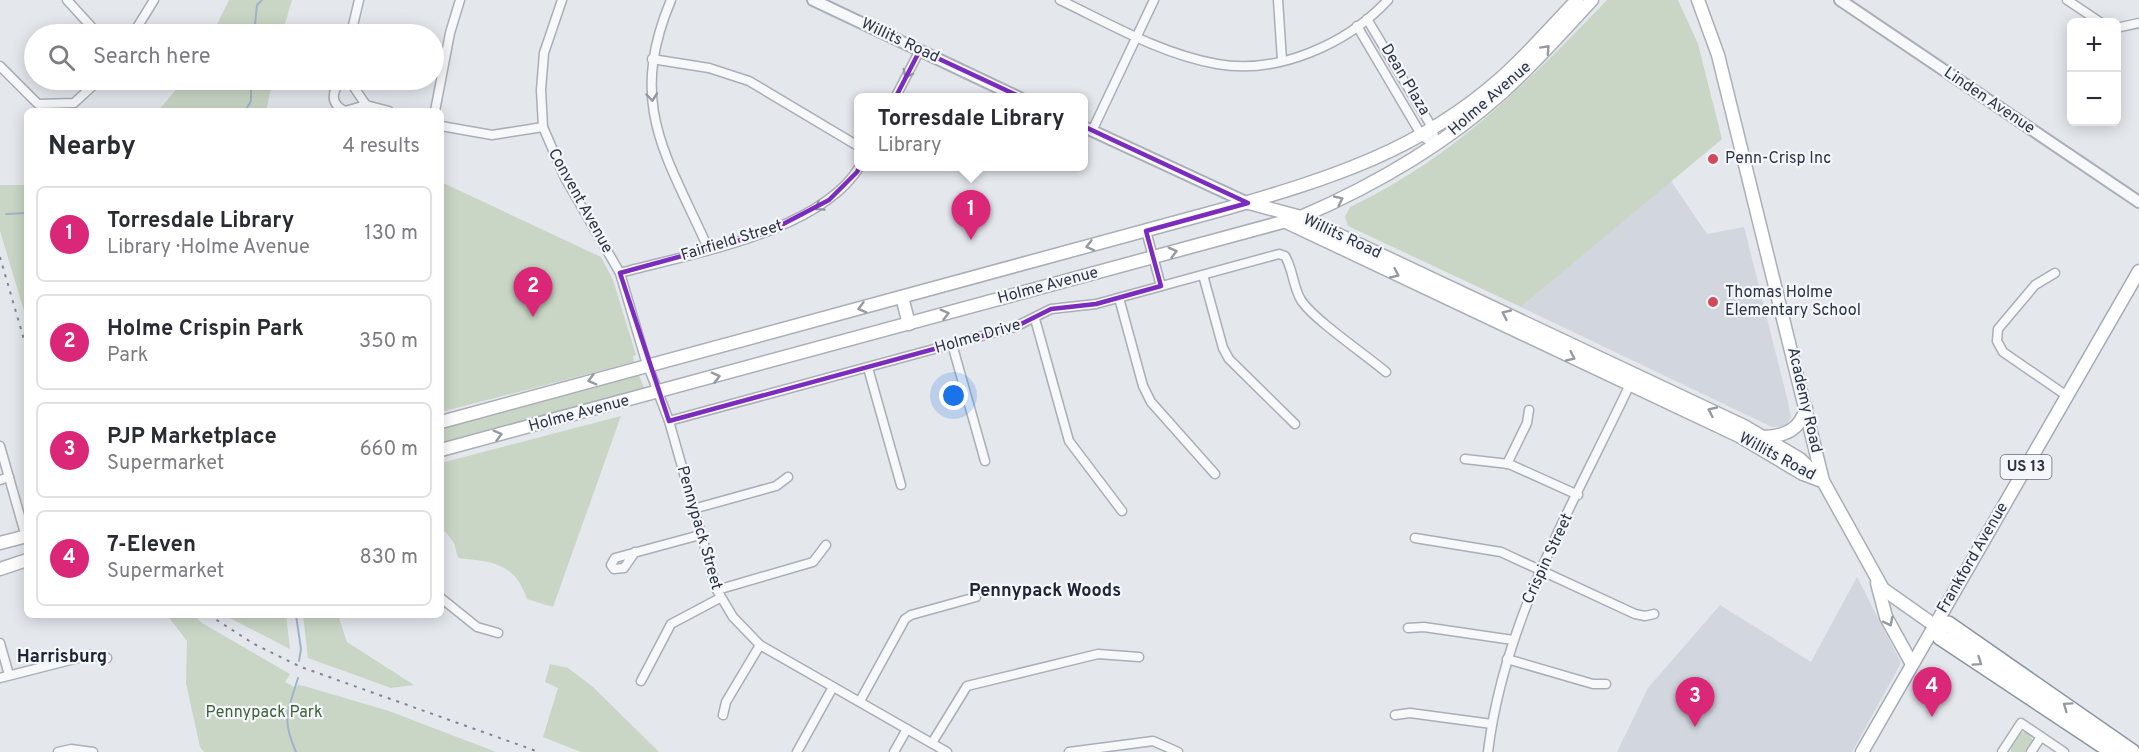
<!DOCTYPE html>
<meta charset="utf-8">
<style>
body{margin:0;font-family:Overpass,sans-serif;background:#f7f7f7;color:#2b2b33}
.controls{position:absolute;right:18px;top:18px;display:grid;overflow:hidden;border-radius:9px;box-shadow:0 3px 15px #0003}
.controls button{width:54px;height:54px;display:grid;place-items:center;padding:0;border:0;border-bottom:2px solid #e1e1e2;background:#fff;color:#2b2b33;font:30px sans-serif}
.you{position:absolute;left:954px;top:396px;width:21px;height:21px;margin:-15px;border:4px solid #fff;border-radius:50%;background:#1a73e8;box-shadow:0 0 0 9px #1a73e833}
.badge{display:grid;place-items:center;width:39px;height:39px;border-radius:50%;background:#db2777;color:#fff;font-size:20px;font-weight:700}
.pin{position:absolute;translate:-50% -50px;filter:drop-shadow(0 2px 3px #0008)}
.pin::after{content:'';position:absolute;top:32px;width:21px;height:18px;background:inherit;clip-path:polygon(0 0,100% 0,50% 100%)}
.popup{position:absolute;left:854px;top:93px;width:234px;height:78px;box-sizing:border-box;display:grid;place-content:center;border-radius:9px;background:#fff;filter:drop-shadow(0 2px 4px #0005);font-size:20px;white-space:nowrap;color:#7c7c81}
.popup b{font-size:22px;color:#2b2b33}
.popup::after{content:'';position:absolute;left:50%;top:100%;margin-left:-12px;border:12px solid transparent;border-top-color:#fff}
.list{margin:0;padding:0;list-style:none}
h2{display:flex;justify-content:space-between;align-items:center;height:78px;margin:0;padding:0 24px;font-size:26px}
h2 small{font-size:20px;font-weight:400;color:#7c7c81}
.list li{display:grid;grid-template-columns:39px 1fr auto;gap:18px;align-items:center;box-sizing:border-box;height:96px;margin:0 12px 12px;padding:0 12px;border:2px solid #e1e1e2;border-radius:9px}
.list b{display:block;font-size:22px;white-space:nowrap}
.list p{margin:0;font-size:20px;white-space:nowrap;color:#7c7c81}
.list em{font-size:20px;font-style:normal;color:#7c7c81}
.icon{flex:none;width:33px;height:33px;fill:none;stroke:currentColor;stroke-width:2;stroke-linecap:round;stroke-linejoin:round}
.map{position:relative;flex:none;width:2139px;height:752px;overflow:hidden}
.search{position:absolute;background:#fff;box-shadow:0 3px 15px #0003;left:24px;top:24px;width:420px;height:66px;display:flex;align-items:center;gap:15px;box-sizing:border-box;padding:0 21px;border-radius:33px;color:#7c7c81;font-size:22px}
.panel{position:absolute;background:#fff;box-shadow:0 3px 15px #0003;left:24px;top:108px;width:420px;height:510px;border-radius:9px}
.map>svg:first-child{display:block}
.built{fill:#d2d6de}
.green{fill:#c9d6c5}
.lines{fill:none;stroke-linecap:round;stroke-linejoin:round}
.stream{stroke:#9fb4cc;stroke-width:2}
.minor-casing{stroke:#a9aeb7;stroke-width:11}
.tertiary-casing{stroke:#a9aeb7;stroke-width:14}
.secondary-casing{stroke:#a9aeb7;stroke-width:15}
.primary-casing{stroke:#a3abb8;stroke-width:15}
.motorway-casing{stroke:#8b94a3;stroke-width:18}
.minor{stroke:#f7f8fa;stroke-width:8}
.tertiary{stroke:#f7f8fa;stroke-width:10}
.secondary{stroke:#fff;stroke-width:12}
.primary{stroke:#fff;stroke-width:12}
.motorway{stroke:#fff;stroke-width:15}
.rail{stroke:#7d8696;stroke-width:2;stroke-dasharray:3 6;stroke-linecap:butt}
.oneway{stroke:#959aa2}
.oneway2{stroke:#9196a0}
.marked{fill:none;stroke:#7b2cbf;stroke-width:4.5;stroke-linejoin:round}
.poi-dot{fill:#d1495b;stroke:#f4f6f9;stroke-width:2}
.labels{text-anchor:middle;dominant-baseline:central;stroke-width:4.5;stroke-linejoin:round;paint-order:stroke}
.shield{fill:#f4f6f9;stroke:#676e7b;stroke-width:1.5}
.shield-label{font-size:15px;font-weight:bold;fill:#2b3445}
.street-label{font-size:16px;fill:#2b3445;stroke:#f4f6f9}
.poi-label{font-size:16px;fill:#2b3445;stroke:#f4f6f9;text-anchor:start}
.park-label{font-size:16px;fill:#3f6138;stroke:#f4f6f9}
.neighbourhood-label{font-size:18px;font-weight:bold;fill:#1d2536;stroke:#f4f6f9}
</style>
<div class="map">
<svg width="2139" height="752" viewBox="0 0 2139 752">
<rect width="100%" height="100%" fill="#e4e7ec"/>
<g class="built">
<polygon points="1671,181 1707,234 1744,227 1787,398 1791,417 1786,426 1772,427 1521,307"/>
<polygon points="1857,577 1901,663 1852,752 1617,752 1648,688 1720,605 1811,662"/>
</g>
<g class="green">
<polygon points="229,0 292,0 282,34 212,34"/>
<path d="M1607,0H1678L1698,44L1722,139L1521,307L1348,226L1345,217L1350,207C1455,157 1528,82 1607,0Z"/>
<polygon points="184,80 273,80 266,111 158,111"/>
<polygon points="441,182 601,257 613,280 636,355 633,356 634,362 441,412"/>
<polygon points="0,185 27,185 27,321 0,231"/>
<polygon points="638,373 645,390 441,446 441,426"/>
<path d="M621,416L553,607L527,599C514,562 493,562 458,558L454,543L445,531L441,532V463Z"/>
<polygon points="167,615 193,615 202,623 290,674 285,682 296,688 298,685 304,686 389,711 496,752 204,752 200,747 186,683 187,641"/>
<polygon points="224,615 286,615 290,649"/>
<polygon points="303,615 338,615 347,642 414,685 391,688 308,658"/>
<polygon points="550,664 568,668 593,687 659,752 581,752 543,737 558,688 545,682"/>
<polygon points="2027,731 2033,740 2027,752 2011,752 2011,745 2018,734"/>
</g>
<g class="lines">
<g class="stream">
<polyline points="254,34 257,5 262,0"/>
<polyline points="245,111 251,101 251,80"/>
<polyline points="6,214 27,213"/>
<polyline points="296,615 301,649 299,661"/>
<path d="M296,752C281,718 288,711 298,678"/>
</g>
<g class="minor-casing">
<g id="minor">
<polyline points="67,0 98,34"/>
<polyline points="562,0 544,53 541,90 543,127 565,178 620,273 645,358 669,421 717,590 733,617 760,645 947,752"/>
<path d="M671,0C627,105 666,154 708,248"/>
<path d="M1060,0C1110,24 1161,54 1217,64C1278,75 1347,44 1388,0"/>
<polyline points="1278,0 1282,60"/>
<polyline points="2067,0 2100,22"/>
<polyline points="1367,19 1433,129 1435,145"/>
<polyline points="1357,26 1422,136 1435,145"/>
<polyline points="2116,28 2139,23"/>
<polyline points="133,34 154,0"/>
<polyline points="351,34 359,0"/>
<polyline points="652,59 709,68 749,81 858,146"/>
<polyline points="0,66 38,104 74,103 99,80"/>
<path d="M342,80C332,91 329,103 345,111"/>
<polyline points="349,80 366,105 389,111"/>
<polyline points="895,98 920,50"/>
<polyline points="345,111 366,105"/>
<polyline points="435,111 450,33 460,0"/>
<polyline points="441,126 492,135 543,127"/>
<polyline points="1092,131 1154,0"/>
<polyline points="1146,231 1161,286"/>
<path d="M620,273C690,254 821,232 860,166"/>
<polyline points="2055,273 2035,285 1998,329 1997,341 2003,352 2067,396"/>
<polyline points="1203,275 1223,348 1229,359 1295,424"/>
<polyline points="1119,298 1143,386 1151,402 1215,474"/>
<polyline points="1035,319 1069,441 1122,511"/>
<polyline points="952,344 985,461"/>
<polyline points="868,368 901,485"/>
<path d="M669,421L1015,327L1051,309L1096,304L1279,254L1285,256C1293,269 1293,287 1301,300C1313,319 1366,355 1386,372"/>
<polyline points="0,446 26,537"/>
<polyline points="1465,459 1509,464 1578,495"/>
<polyline points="1507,464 1527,423 1529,410"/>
<polyline points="0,480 9,477"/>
<polyline points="693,509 776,486 788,477"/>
<polyline points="1415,538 1501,552 1635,614 1645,616 1654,614"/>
<polyline points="635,552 624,568 614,569 611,565 615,558 700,535"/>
<polyline points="717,590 813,562 826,545"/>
<polyline points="441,598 477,627 498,633"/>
<polyline points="1408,628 1424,627 1513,640"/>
<polyline points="0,643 9,675"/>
<polyline points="1507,659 1593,684 1606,684"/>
<polyline points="0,678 90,655 107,658"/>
<polyline points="641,681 671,624 720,598"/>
<polyline points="860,701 905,619 911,615 976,597"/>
<polyline points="723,715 726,702 760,645"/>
<polyline points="1395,715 1410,713 1492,724"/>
<polyline points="932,743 967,686 1098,654 1139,657"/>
<polyline points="58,752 71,749 93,752"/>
<polyline points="797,752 833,687"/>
<polyline points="894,752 907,729"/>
<polyline points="1069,752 1153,741 1178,752"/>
<path d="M1488,752C1504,618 1576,500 1632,380"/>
<polyline points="2002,752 2021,723 2064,752"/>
<polyline points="2031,752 2041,737"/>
</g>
</g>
<g class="tertiary-casing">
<g id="tertiary">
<polyline points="813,0 1020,98"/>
<polyline points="1840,0 2139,202"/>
<polyline points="1084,127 1248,203"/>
</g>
</g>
<g class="secondary-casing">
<g id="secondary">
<polyline points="1698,0 1718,55 1823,481 1883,589 1934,625"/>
<polyline points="1249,203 1301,217 1744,426 1800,459 1822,480"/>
<polyline points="1284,221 1739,436 1803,474 1819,480"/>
<polyline points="902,297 909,324"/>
<path d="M441,422L1228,208C1330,178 1419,151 1501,78C1528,54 1552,26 1577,0"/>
<path d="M1764,437C1785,436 1800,430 1806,408"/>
<path d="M441,450L1301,217C1375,185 1443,146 1503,92C1535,63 1563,31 1592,0"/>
<polyline points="0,543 27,536"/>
<polyline points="0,569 27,560"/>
<polyline points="1877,583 1886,617 1912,664"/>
</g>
</g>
<g class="primary-casing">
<polyline id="primary" points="1862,752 2139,271"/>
</g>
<g class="motorway-casing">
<polyline id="motorway" points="2113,752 1940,637 1934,625 1948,624 2132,752"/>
</g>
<use href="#minor" class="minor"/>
<use href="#tertiary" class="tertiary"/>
<use href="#secondary" class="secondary"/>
<use href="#primary" class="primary"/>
<use href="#motorway" class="motorway"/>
<g class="rail">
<polyline points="0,257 27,350"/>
<polyline points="209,615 254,644 301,667 539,752"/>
</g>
</g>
<defs><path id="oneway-chevron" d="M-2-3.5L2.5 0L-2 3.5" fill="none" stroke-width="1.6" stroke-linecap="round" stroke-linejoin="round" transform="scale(1.5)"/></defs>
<g class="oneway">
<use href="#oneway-chevron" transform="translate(1546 49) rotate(-47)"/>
<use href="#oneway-chevron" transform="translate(1339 200) rotate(-25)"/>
<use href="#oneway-chevron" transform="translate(1090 246) rotate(165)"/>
<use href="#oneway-chevron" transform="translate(1173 252) rotate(-15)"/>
<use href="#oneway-chevron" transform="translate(1395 274) rotate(25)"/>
<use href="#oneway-chevron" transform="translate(862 308) rotate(165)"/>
<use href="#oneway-chevron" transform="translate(945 314) rotate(-15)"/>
<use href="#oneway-chevron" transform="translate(1506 314) rotate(-155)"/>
<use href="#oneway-chevron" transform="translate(1571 357) rotate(25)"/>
<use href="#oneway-chevron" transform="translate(716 377) rotate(-15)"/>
<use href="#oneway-chevron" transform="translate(592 380) rotate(165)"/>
<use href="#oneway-chevron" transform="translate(1712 411) rotate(-155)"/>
<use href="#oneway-chevron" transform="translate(498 435) rotate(-15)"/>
<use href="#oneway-chevron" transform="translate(1889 622) rotate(63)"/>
<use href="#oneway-chevron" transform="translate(1978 662) rotate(34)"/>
<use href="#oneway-chevron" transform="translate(2067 706) rotate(-145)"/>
</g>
<g class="oneway2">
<use href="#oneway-chevron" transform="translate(907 74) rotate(118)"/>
<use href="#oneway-chevron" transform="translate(652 97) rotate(85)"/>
<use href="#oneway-chevron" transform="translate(819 207) rotate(146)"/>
</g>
<path class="marked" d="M920,50L1248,203L1146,231L1161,286L1096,304L1051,309L1015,327L669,421L620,273L766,233L829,200L857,172Z"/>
<g class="poi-dot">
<circle cx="1713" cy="159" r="6"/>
<circle cx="1713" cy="302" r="6"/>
</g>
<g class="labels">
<rect class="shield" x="2000.5" y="455" width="51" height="24" rx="4.5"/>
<g class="shield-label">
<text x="2026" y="467">US 13</text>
</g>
<g class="street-label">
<text transform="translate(900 41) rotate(25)">Willits Road</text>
<text transform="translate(1405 80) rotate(59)">Dean Plaza</text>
<text transform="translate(1490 99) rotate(-41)">Holme Avenue</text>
<text transform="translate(1989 101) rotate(34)">Linden Avenue</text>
<text transform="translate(580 201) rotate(61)">Convent Avenue</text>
<text transform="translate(1342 237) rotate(25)">Willits Road</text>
<text transform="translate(732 241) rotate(-17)">Fairfield Street</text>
<text transform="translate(1048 286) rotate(-15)">Holme Avenue</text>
<text transform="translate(978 337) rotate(-16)">Holme Drive</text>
<text transform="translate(1804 400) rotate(77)">Academy Road</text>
<text transform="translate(579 414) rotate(-15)">Holme Avenue</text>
<text transform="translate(1777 457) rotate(28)">Willits Road</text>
<text transform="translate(699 528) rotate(74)">Pennypack Street</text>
<text transform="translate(1973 558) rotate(-60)">Frankford Avenue</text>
<text transform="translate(1548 559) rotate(-65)">Crispin Street</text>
</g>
<g class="poi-label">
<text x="1725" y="159">Penn-Crisp Inc</text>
<text x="1725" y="293">Thomas Holme<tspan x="1725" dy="18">Elementary School</tspan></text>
</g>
<g class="park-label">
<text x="264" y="713">Pennypack Park</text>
</g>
<g class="neighbourhood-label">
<text x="1045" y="591">Pennypack Woods</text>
<text x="62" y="657">Harrisburg</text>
</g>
</g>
</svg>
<div class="controls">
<button>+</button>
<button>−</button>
</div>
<div class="you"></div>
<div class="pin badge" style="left:971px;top:240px">1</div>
<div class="popup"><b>Torresdale Library</b>Library</div>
<div class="pin badge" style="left:533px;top:317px">2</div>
<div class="pin badge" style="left:1695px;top:727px">3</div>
<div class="pin badge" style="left:1932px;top:717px">4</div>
<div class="search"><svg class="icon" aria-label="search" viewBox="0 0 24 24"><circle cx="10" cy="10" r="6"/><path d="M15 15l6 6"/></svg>Search here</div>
<section class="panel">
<h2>Nearby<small>4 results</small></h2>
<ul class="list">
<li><span class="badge">1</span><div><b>Torresdale Library</b><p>Library · Holme Avenue</p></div><em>130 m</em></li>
<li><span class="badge">2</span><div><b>Holme Crispin Park</b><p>Park</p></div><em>350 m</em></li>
<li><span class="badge">3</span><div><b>PJP Marketplace</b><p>Supermarket</p></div><em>660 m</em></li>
<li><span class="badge">4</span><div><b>7-Eleven</b><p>Supermarket</p></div><em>830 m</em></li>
</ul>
</section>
</div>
